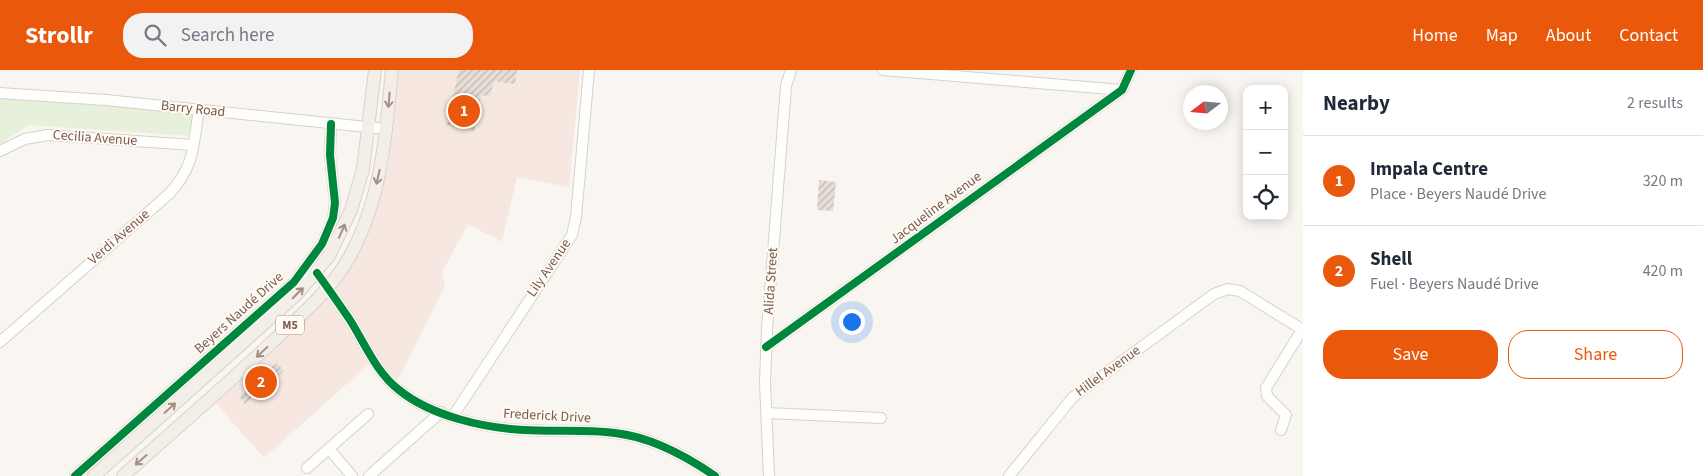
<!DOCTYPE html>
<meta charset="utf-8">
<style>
body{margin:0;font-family:"Source Sans 3",sans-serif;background:#f2f2f3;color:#1f2937}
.controls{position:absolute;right:15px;top:15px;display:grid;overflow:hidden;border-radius:10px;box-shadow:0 2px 12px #0003}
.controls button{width:45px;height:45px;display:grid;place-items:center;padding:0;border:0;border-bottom:1px solid #e0e1e3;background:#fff;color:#1f2937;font:25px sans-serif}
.compass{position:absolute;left:1183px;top:15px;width:45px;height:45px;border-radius:50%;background:#fff;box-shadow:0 2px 12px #0003;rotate:254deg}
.you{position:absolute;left:851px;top:251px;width:18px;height:18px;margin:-12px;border:4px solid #fff;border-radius:50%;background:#1a73e8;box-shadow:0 0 0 8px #1a73e833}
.badge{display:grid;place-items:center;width:32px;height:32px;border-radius:50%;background:#ea580c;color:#fff;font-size:16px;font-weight:700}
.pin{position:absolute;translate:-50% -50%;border:2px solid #fff;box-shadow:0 1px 5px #0006}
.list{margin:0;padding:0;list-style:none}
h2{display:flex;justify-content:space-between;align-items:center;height:65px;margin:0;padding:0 20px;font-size:21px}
h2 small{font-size:16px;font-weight:400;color:#747a83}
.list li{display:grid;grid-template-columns:32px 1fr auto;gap:15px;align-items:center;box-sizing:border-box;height:90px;padding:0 20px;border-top:1px solid #e0e1e3}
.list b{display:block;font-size:19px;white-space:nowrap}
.list p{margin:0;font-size:16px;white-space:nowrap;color:#747a83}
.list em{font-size:16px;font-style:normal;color:#747a83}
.actions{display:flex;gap:10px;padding:15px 20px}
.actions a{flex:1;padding:11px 0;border:1px solid #ea580c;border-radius:20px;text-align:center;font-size:18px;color:#ea580c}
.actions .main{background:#ea580c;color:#fff}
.icon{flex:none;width:28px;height:28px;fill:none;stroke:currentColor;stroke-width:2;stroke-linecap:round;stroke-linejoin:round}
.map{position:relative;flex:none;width:1303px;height:406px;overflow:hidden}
header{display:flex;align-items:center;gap:30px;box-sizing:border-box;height:70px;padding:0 25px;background:#ea580c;color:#fff}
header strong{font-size:24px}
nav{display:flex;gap:28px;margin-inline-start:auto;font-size:18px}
.search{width:350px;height:45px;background:#f2f2f3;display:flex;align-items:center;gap:12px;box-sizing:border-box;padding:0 18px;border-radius:20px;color:#747a83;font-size:19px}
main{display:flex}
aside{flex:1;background:#fff}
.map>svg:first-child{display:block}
.commercial{fill:#f6e8e1}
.park{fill:#e7f0db}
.building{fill:url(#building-hatch)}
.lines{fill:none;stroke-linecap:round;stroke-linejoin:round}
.minor-casing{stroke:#d7d1cb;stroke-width:12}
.major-casing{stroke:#dad1cc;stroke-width:14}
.minor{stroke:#fefefd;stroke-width:10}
.major{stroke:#f3eee8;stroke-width:12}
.cycleway-casing{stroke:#fffaf3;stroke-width:11}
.cycleway{stroke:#00873e;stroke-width:8}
.oneway{stroke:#a48f83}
.labels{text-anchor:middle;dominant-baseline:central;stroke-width:4;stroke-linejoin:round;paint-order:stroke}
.shield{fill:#fffaf3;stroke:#a28b7f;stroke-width:1}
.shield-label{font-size:12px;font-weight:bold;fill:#7a5c4d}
.street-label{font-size:14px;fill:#7a5c4d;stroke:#fffaf3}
</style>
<header>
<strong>Strollr</strong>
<div class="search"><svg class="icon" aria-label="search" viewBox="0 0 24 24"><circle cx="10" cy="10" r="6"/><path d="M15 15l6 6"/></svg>Search here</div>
<nav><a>Home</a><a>Map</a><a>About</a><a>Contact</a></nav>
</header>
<main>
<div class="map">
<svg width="1303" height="406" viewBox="0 0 1303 406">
<defs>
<pattern id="building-hatch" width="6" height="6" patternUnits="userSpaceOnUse" patternTransform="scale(1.25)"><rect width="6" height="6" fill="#e6ded7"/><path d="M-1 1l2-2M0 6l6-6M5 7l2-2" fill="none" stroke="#bfb7b1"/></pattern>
</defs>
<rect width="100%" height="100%" fill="#f9f5f0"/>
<polygon class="commercial" points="397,0 580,0 569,117 517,107 502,172 468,154 442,202 445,216 394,317 370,293 264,388 214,331 336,218 361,177 374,149 388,98"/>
<polygon class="park" points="0,20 194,38 190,66 28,55 0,74"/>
<g class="building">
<polygon points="459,0 517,0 515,14 494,11 490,26 481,25 474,61 446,55"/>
<polygon points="819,110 836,112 833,141 817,140"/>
<polygon points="277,293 284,301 245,334 239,326"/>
</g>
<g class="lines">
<g class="minor-casing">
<g id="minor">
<polyline points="883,0 1122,20"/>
<polyline points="0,23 106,30 386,59"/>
<polyline points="0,81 25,69 48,65 193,75"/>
<path d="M317,203C328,218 339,234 350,250C365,274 376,302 399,320C431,346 484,358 524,360C555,362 585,359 615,363C651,367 686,386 715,406"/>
<path d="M0,272L169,124C195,96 193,76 199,39"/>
<polyline points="766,277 1122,20 1131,0"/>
<polyline points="767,343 881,348"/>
<polyline points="453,346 572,165 576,147 589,0"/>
<polyline points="1281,360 1286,345 1267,326 1266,318 1302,260"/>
<polyline points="329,379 352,406"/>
<polyline points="307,398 368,344"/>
<polyline points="75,406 294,212 322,174 333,148 335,133 330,85 331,54"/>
<polyline points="369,406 441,342"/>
<polyline points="769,406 765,312 767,259 786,16 791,0"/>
<polyline points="1009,406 1073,327 1214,224 1228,219 1240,221 1303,260"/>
</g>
</g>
<g class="major-casing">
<g id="major">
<polyline points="94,406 297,224 329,186 351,140 363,99 375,0"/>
<path d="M123,406C172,362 222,319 270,274C300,246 331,221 351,184C382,127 386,63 392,0"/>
</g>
</g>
<use href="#minor" class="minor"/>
<use href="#major" class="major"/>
<g class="cycleway-casing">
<g id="cycleway">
<path d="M317,203C328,218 339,234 350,250C365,274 376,302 399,320C431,346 484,358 524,360C555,362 585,359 615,363C651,367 686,386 715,406"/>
<polyline points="766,277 1122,20 1131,0"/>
<polyline points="75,406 294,212 322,174 333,148 335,133 330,85 331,54"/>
</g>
</g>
<use href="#cycleway" class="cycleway"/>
</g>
<defs><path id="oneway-shaft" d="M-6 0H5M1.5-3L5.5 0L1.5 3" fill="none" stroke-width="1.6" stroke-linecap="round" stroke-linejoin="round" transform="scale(1.25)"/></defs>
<g class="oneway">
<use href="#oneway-shaft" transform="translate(389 30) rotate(95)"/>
<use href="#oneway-shaft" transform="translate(378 107) rotate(103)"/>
<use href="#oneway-shaft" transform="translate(342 161) rotate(-66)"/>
<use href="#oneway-shaft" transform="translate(298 223) rotate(-45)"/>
<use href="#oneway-shaft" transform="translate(262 282) rotate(137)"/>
<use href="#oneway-shaft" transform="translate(170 338) rotate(-42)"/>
<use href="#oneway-shaft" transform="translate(141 390) rotate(139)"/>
</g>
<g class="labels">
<rect class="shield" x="276" y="245.5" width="28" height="19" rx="4"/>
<g class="shield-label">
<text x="290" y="255">M5</text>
</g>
<g class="street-label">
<text transform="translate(193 39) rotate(6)">Barry Road</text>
<text transform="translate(95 68) rotate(4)">Cecilia Avenue</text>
<text transform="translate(936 138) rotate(-37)">Jacqueline Avenue</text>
<text transform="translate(119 167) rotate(-41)">Verdi Avenue</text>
<text transform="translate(549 198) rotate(-56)">Lily Avenue</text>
<text transform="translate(771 211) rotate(-86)">Alida Street</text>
<text transform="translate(239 243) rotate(-42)">Beyers Naudé Drive</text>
<text transform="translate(1108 301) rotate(-36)">Hillel Avenue</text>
<text transform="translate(547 346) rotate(3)">Frederick Drive</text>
</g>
</g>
</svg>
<div class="controls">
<button>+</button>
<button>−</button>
<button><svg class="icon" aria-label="locate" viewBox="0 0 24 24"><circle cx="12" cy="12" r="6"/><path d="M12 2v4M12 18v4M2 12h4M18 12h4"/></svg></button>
</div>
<svg class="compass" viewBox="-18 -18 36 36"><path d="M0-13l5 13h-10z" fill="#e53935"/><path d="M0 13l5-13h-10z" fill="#747a83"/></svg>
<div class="you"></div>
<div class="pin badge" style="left:464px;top:41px">1</div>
<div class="pin badge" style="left:261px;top:312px">2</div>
</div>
<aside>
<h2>Nearby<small>2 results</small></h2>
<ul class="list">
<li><span class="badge">1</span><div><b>Impala Centre</b><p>Place · Beyers Naudé Drive</p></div><em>320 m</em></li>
<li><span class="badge">2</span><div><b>Shell</b><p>Fuel · Beyers Naudé Drive</p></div><em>420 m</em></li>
</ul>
<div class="actions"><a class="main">Save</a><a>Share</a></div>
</aside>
</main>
